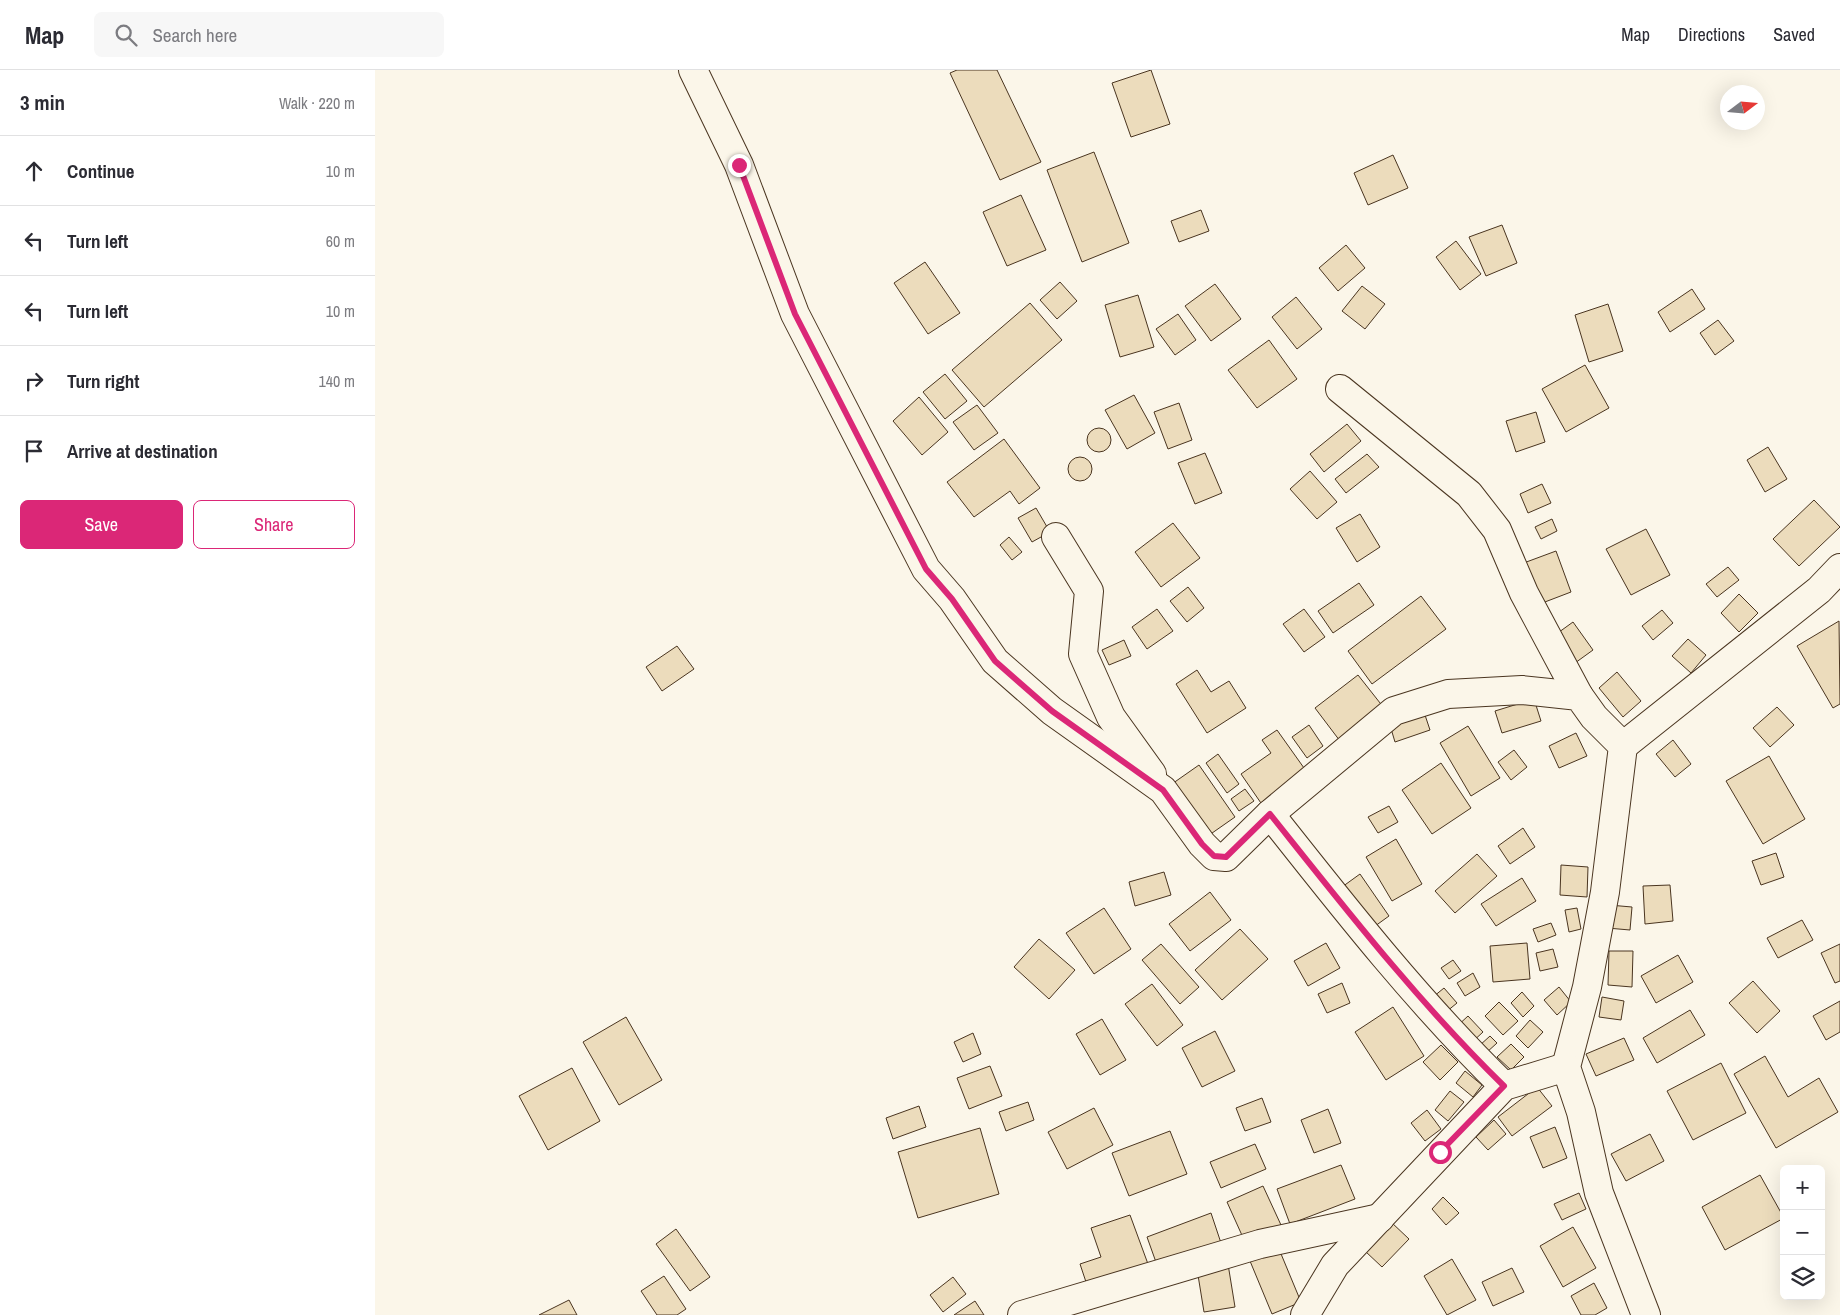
<!DOCTYPE html>
<meta charset="utf-8">
<style>
body{margin:0;font-family:"Archivo Narrow",sans-serif;background:#f7f7f7;color:#2b2b33}
.controls{position:absolute;right:15px;bottom:15px;display:grid;overflow:hidden;border-radius:8px;box-shadow:0 5px 20px #0002}
.controls button{width:45px;height:45px;display:grid;place-items:center;padding:0;border:0;border-bottom:1px solid #e1e1e2;background:#fff;color:#2b2b33;font:25px sans-serif}
.compass{position:absolute;left:1345px;top:15px;width:45px;height:45px;border-radius:50%;background:#fff;box-shadow:0 5px 20px #0002;rotate:74deg}
.stop{position:absolute;width:15px;height:15px;margin:-11px;border:4px solid #db2777;border-radius:50%;background:#fff}
.stop.end{background:#db2777;border-color:#fff;box-shadow:0 1px 5px #0008}
.list{margin:0;padding:0;list-style:none}
h2{display:flex;justify-content:space-between;align-items:center;height:65px;margin:0;padding:0 20px;font-size:21px}
h2 small{font-size:16px;font-weight:400;color:#7c7c81}
.list li{display:grid;grid-template-columns:32px 1fr auto;gap:15px;align-items:center;box-sizing:border-box;height:70px;padding:0 20px;border-top:1px solid #e1e1e2}
.list b{display:block;font-size:19px;white-space:nowrap}
.list em{font-size:16px;font-style:normal;color:#7c7c81}
.actions{display:flex;gap:10px;padding:15px 20px}
.actions a{flex:1;padding:11px 0;border:1px solid #db2777;border-radius:8px;text-align:center;font-size:18px;color:#db2777}
.actions .main{background:#db2777;color:#fff}
.icon{flex:none;width:28px;height:28px;fill:none;stroke:currentColor;stroke-width:2;stroke-linecap:round;stroke-linejoin:round}
.map{position:relative;flex:none;width:1465px;height:1245px;overflow:hidden}
header{display:flex;align-items:center;gap:30px;box-sizing:border-box;height:70px;padding:0 25px;background:#fff;border-bottom:1px solid #e1e1e2}
header strong{font-size:24px}
nav{display:flex;gap:28px;margin-inline-start:auto;font-size:18px}
.search{width:350px;height:45px;background:#f7f7f7;display:flex;align-items:center;gap:12px;box-sizing:border-box;padding:0 18px;border-radius:8px;color:#7c7c81;font-size:19px}
main{display:flex}
aside{flex:1;background:#fff}
.map>svg:first-child{display:block}
.building{fill:#ecdcbc;stroke:#4a3520}
.lines{fill:none;stroke-linecap:round;stroke-linejoin:round}
.minor-casing{stroke:#4a3520;stroke-width:30}
.minor{stroke:#fbf6e9;stroke-width:28}
.route{stroke:#db2777;stroke-width:6}
</style>
<header>
<strong>Map</strong>
<div class="search"><svg class="icon" aria-label="search" viewBox="0 0 24 24"><circle cx="10" cy="10" r="6"/><path d="M15 15l6 6"/></svg>Search here</div>
<nav><a>Map</a><a>Directions</a><a>Saved</a></nav>
</header>
<main>
<aside>
<h2>3 min<small>Walk · 220 m</small></h2>
<ul class="list">
<li><svg class="icon" aria-label="ahead" viewBox="0 0 24 24"><path d="M12 20V5M6 11l6-6 6 6"/></svg><div><b>Continue</b></div><em>10 m</em></li>
<li><svg class="icon" aria-label="left" viewBox="0 0 24 24"><path d="M17 20v-9H6M10 6l-5 5 5 5"/></svg><div><b>Turn left</b></div><em>60 m</em></li>
<li><svg class="icon" aria-label="left" viewBox="0 0 24 24"><path d="M17 20v-9H6M10 6l-5 5 5 5"/></svg><div><b>Turn left</b></div><em>10 m</em></li>
<li><svg class="icon" aria-label="right" viewBox="0 0 24 24"><path d="M7 20v-9h11M14 6l5 5-5 5"/></svg><div><b>Turn right</b></div><em>140 m</em></li>
<li><svg class="icon" aria-label="arrive" viewBox="0 0 24 24"><path d="M6 21V4h12l-3 4 3 4H6"/></svg><div><b>Arrive at destination</b></div></li>
</ul>
<div class="actions"><a class="main">Save</a><a>Share</a></div>
</aside>
<div class="map">
<svg width="1465" height="1245" viewBox="0 0 1465 1245">
<rect width="100%" height="100%" fill="#fbf6e9"/>
<g class="building">
<polygon points="582,0 622,0 666,92 625,110 575,3"/>
<polygon points="776,0 795,54 756,67 737,13"/>
<polygon points="719,82 754,173 707,192 672,100"/>
<polygon points="1018,85 1033,118 993,135 979,103"/>
<polygon points="646,125 671,180 632,196 608,142"/>
<polygon points="826,140 834,161 804,172 796,151"/>
<polygon points="1127,155 1142,193 1111,206 1094,167"/>
<polygon points="1081,171 1106,204 1085,220 1061,187"/>
<polygon points="971,175 990,198 963,221 944,198"/>
<polygon points="550,192 585,243 553,264 519,213"/>
<polygon points="685,212 702,231 682,249 665,230"/>
<polygon points="840,214 866,249 836,271 810,236"/>
<polygon points="987,216 1010,234 990,259 967,241"/>
<polygon points="1317,219 1330,239 1295,262 1283,242"/>
<polygon points="763,225 779,277 745,287 730,235"/>
<polygon points="921,227 947,259 922,279 897,247"/>
<polygon points="655,233 687,270 609,337 577,300"/>
<polygon points="1233,234 1248,281 1214,292 1200,245"/>
<polygon points="803,244 821,270 800,285 781,259"/>
<polygon points="1343,250 1359,271 1340,285 1325,263"/>
<polygon points="894,270 922,309 882,338 853,300"/>
<polygon points="1210,295 1234,338 1191,362 1167,319"/>
<polygon points="570,304 592,331 570,349 548,322"/>
<polygon points="759,325 780,363 752,379 730,340"/>
<polygon points="544,327 573,362 547,385 518,351"/>
<polygon points="804,333 817,370 793,379 779,342"/>
<polygon points="602,335 623,363 599,380 578,352"/>
<polygon points="1161,342 1170,372 1141,382 1131,351"/>
<polygon points="972,354 986,371 949,402 935,384"/>
<circle cx="724" cy="370" r="12"/>
<polygon points="629,369 665,418 644,434 635,421 599,447 572,412"/>
<polygon points="1393,377 1412,409 1390,422 1372,390"/>
<polygon points="830,383 847,423 820,434 803,393"/>
<polygon points="992,384 1004,397 971,423 960,409"/>
<circle cx="705" cy="399" r="12"/>
<polygon points="935,401 962,432 942,449 915,419"/>
<polygon points="1167,414 1176,433 1153,443 1145,424"/>
<polygon points="1439,430 1465,457 1424,496 1398,469"/>
<polygon points="661,438 675,462 657,472 643,448"/>
<polygon points="985,444 1005,477 982,492 961,458"/>
<polygon points="1177,449 1182,461 1166,469 1160,457"/>
<polygon points="798,453 825,488 786,517 760,482"/>
<polygon points="1271,459 1295,505 1256,525 1231,479"/>
<polygon points="634,467 647,482 637,490 625,475"/>
<polygon points="1181,481 1196,522 1162,535 1146,494"/>
<polygon points="1353,497 1364,510 1342,527 1331,514"/>
<polygon points="984,513 999,535 958,563 943,541"/>
<polygon points="813,517 829,538 812,552 795,531"/>
<polygon points="1364,524 1383,543 1364,562 1346,543"/>
<polygon points="1046,526 1071,559 997,614 973,581"/>
<polygon points="782,539 798,561 772,579 757,557"/>
<polygon points="929,539 950,567 929,582 908,554"/>
<polygon points="1287,540 1298,553 1278,570 1267,556"/>
<polygon points="1464,551 1465,634 1458,638 1422,576"/>
<polygon points="1198,552 1218,580 1200,593 1180,565"/>
<polygon points="1313,569 1331,585 1316,603 1297,586"/>
<polygon points="749,570 756,586 734,595 727,580"/>
<polygon points="302,576 319,599 287,621 271,597"/>
<polygon points="822,600 836,622 854,611 871,638 832,663 801,614"/>
<polygon points="1242,602 1266,631 1248,647 1224,618"/>
<polygon points="983,605 1009,638 965,671 940,638"/>
<polygon points="1159,629 1166,651 1127,663 1120,641"/>
<polygon points="1402,637 1419,655 1395,677 1378,658"/>
<polygon points="1049,642 1055,660 1020,672 1014,652"/>
<polygon points="934,655 948,676 932,688 917,667"/>
<polygon points="1093,656 1125,708 1096,726 1065,673"/>
<polygon points="902,660 934,705 888,736 866,704 896,683 887,670"/>
<polygon points="1201,663 1212,686 1184,698 1174,676"/>
<polygon points="1298,670 1316,694 1300,707 1281,684"/>
<polygon points="1139,680 1152,697 1136,710 1123,692"/>
<polygon points="843,684 864,714 852,723 831,693"/>
<polygon points="1394,686 1430,749 1388,774 1351,711"/>
<polygon points="1066,693 1096,738 1057,764 1027,720"/>
<polygon points="824,695 860,747 830,768 794,716"/>
<polygon points="870,719 879,731 864,741 856,729"/>
<polygon points="1014,736 1023,752 1003,763 993,747"/>
<polygon points="1148,758 1160,777 1135,794 1123,776"/>
<polygon points="1021,769 1047,814 1017,831 991,787"/>
<polygon points="1401,783 1409,807 1386,815 1377,791"/>
<polygon points="1102,784 1122,806 1080,843 1060,821"/>
<polygon points="1186,795 1213,797 1212,827 1185,825"/>
<polygon points="789,802 796,825 760,836 754,812"/>
<polygon points="985,804 1014,846 996,859 967,817"/>
<polygon points="1147,808 1161,831 1121,856 1106,834"/>
<polygon points="1295,815 1298,851 1270,854 1268,816"/>
<polygon points="835,822 856,850 815,881 794,854"/>
<polygon points="1234,835 1257,837 1255,860 1232,858"/>
<polygon points="729,838 756,879 719,904 691,863"/>
<polygon points="1202,838 1206,859 1194,862 1190,840"/>
<polygon points="1427,850 1438,870 1403,888 1392,868"/>
<polygon points="1176,853 1181,865 1163,872 1158,859"/>
<polygon points="865,859 893,889 847,930 820,900"/>
<polygon points="664,869 700,900 674,929 639,897"/>
<polygon points="951,873 965,898 933,916 919,891"/>
<polygon points="1152,873 1155,909 1118,912 1115,876"/>
<polygon points="786,874 824,917 805,934 767,890"/>
<polygon points="1465,874 1465,911 1460,913 1446,883"/>
<polygon points="1178,879 1183,897 1165,901 1161,883"/>
<polygon points="1234,881 1258,881 1257,917 1233,915"/>
<polygon points="1303,885 1318,912 1281,933 1266,906"/>
<polygon points="1078,890 1086,901 1074,909 1066,898"/>
<polygon points="1098,903 1105,917 1090,926 1082,913"/>
<polygon points="1378,911 1405,941 1382,963 1354,933"/>
<polygon points="967,913 975,933 952,943 943,924"/>
<polygon points="777,914 808,955 782,976 750,934"/>
<polygon points="1184,917 1196,932 1182,945 1169,930"/>
<polygon points="1069,918 1082,933 1071,942 1058,927"/>
<polygon points="1147,922 1159,936 1148,947 1136,933"/>
<polygon points="1227,927 1249,931 1246,950 1224,947"/>
<polygon points="1465,931 1465,962 1451,970 1438,946"/>
<polygon points="1124,932 1143,951 1128,965 1110,946"/>
<polygon points="1018,937 1049,986 1011,1010 980,962"/>
<polygon points="1315,940 1330,965 1282,993 1268,968"/>
<polygon points="1093,946 1108,962 1095,974 1080,958"/>
<polygon points="251,947 287,1010 244,1035 208,972"/>
<polygon points="727,949 751,990 725,1005 701,964"/>
<polygon points="1155,950 1168,962 1153,978 1141,966"/>
<polygon points="840,961 860,1001 827,1017 807,978"/>
<polygon points="598,963 606,984 588,992 579,972"/>
<polygon points="1115,966 1122,973 1111,983 1104,976"/>
<polygon points="1249,968 1259,990 1221,1006 1211,984"/>
<polygon points="1136,974 1149,987 1136,1000 1122,987"/>
<polygon points="1066,975 1083,992 1065,1010 1048,992"/>
<polygon points="1390,986 1413,1027 1444,1008 1463,1042 1401,1078 1359,1004"/>
<polygon points="1346,993 1371,1043 1318,1070 1292,1021"/>
<polygon points="615,996 627,1026 594,1039 582,1008"/>
<polygon points="197,998 225,1051 173,1080 144,1026"/>
<polygon points="1090,1001 1107,1015 1098,1027 1081,1013"/>
<polygon points="1162,1017 1177,1036 1137,1066 1123,1047"/>
<polygon points="1075,1021 1089,1032 1073,1051 1060,1040"/>
<polygon points="887,1028 896,1052 870,1061 861,1038"/>
<polygon points="653,1032 659,1050 631,1061 624,1042"/>
<polygon points="544,1036 551,1057 518,1069 511,1048"/>
<polygon points="719,1038 738,1075 692,1099 673,1062"/>
<polygon points="953,1039 966,1073 939,1083 926,1050"/>
<polygon points="1052,1040 1066,1059 1050,1071 1036,1053"/>
<polygon points="1119,1050 1131,1064 1113,1080 1101,1067"/>
<polygon points="1180,1057 1192,1088 1168,1098 1155,1067"/>
<polygon points="605,1058 624,1124 543,1148 523,1082"/>
<polygon points="795,1061 812,1104 754,1126 737,1083"/>
<polygon points="1275,1064 1289,1091 1251,1111 1236,1084"/>
<polygon points="880,1074 891,1099 846,1118 835,1092"/>
<polygon points="966,1095 980,1129 915,1154 902,1119"/>
<polygon points="1385,1105 1409,1148 1350,1180 1327,1137"/>
<polygon points="888,1116 906,1155 870,1172 852,1132"/>
<polygon points="1204,1123 1211,1139 1187,1150 1179,1134"/>
<polygon points="1068,1127 1084,1143 1071,1155 1057,1139"/>
<polygon points="836,1143 846,1173 782,1195 772,1167"/>
<polygon points="755,1145 773,1194 712,1215 705,1194 726,1187 716,1158"/>
<polygon points="1016,1152 1034,1169 1007,1197 990,1181"/>
<polygon points="1198,1157 1221,1198 1188,1217 1165,1176"/>
<polygon points="301,1159 335,1207 315,1221 281,1174"/>
<polygon points="904,1179 926,1232 897,1244 875,1191"/>
<polygon points="1077,1189 1101,1230 1072,1245 1049,1206"/>
<polygon points="853,1194 860,1237 829,1242 822,1199"/>
<polygon points="1137,1198 1149,1222 1118,1236 1107,1212"/>
<polygon points="289,1206 311,1239 302,1245 282,1245 266,1221"/>
<polygon points="578,1207 591,1224 568,1242 555,1225"/>
<polygon points="1219,1213 1232,1238 1220,1245 1206,1245 1196,1226"/>
<polygon points="194,1230 202,1245 164,1245"/>
<polygon points="600,1231 609,1245 579,1245"/>
</g>
<g class="lines">
<g class="minor-casing">
<g id="minor">
<polyline points="318,0 364,95 420,244 551,499 577,529 620,591 677,641 788,720 827,774 839,786 851,787 895,744 1019,641 1073,624 1147,620 1204,626 1219,647 1248,676 1230,822 1212,917 1191,997 1206,1042 1224,1123 1271,1245"/>
<polyline points="965,319 1094,424 1122,460 1149,523 1204,626"/>
<polyline points="681,467 714,521 708,584 736,647 777,704"/>
<polyline points="1248,676 1444,520 1465,498"/>
<path d="M895,744C970,839 1043,932 1129,1016"/>
<polyline points="647,1245 885,1174 1005,1148"/>
<polyline points="930,1245 960,1195 1129,1016 1191,997"/>
</g>
</g>
<use href="#minor" class="minor"/>
</g>
<g class="lines">
<path class="route" d="M364,95L420,244L551,499L577,529L620,591L677,641L788,720L827,774L839,786L851,787L895,744C970,838 1043,932 1129,1016L1065,1082"/>
</g>
</svg>
<div class="controls">
<button>+</button>
<button>−</button>
<button><svg class="icon" aria-label="layers" viewBox="0 0 24 24"><path d="M12 4l9 5-9 5-9-5zM3 14l9 5 9-5"/></svg></button>
</div>
<svg class="compass" viewBox="-18 -18 36 36"><path d="M0-13l5 13h-10z" fill="#e53935"/><path d="M0 13l5-13h-10z" fill="#7c7c81"/></svg>
<div class="stop" style="left:1065px;top:1082px"></div>
<div class="stop end" style="left:364px;top:95px"></div>
</div>
</main>
